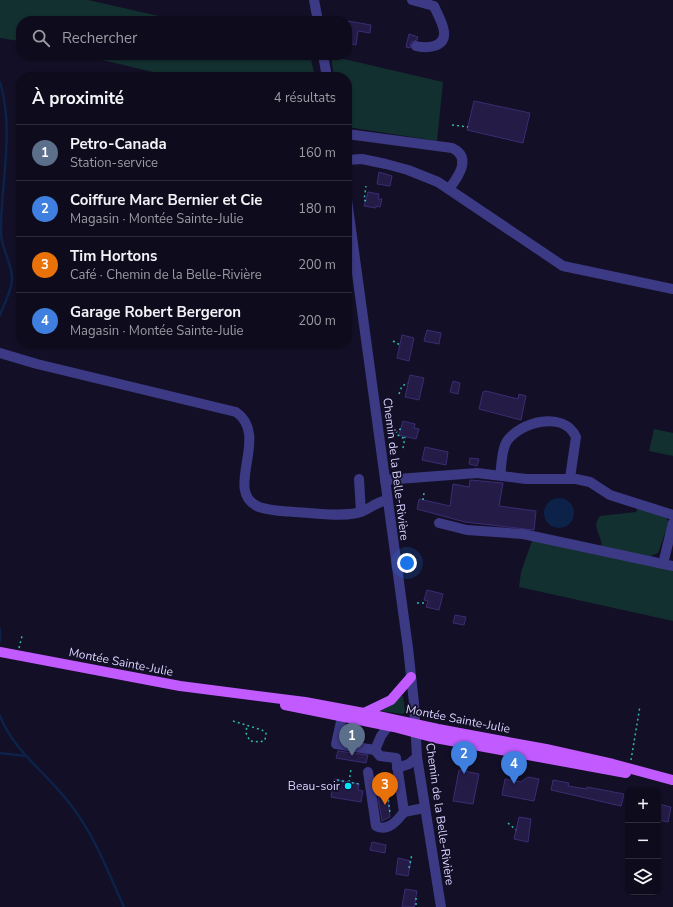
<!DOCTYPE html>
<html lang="fr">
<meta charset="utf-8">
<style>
body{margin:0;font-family:"Nunito Sans",sans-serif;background:#171425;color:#f1f3f6}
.controls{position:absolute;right:12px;bottom:12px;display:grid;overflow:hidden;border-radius:8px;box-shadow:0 1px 3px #0004}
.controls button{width:36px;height:36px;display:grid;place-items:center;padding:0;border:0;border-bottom:1px solid #2e2b3b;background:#0e0b1c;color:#f1f3f6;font:20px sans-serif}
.you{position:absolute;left:407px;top:563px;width:14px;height:14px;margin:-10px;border:3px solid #fff;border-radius:50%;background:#1a73e8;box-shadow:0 0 0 6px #1a73e833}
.badge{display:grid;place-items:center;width:26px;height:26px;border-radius:50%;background:#00e5ff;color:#fff;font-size:13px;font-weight:700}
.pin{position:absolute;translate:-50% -33px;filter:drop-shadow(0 1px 2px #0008)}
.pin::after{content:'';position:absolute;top:21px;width:14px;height:12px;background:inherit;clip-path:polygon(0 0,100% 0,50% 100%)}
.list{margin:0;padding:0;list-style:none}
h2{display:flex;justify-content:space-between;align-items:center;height:52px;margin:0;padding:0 16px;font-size:17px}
h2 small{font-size:13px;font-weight:400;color:#9b9ba3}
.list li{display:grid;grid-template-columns:26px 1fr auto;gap:12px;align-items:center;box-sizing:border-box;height:56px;padding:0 16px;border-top:1px solid #2e2b3b}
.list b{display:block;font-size:15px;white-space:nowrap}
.list p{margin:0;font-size:13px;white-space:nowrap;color:#9b9ba3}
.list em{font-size:13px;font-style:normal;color:#9b9ba3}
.icon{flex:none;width:22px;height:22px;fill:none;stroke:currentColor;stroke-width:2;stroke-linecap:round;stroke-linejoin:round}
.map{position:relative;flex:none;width:673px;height:907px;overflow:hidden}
.search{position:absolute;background:#0e0b1c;box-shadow:0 1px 3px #0004;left:16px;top:16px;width:336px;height:44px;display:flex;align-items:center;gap:10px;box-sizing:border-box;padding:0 14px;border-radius:16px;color:#9b9ba3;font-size:15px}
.panel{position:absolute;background:#0e0b1c;box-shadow:0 1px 3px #0004;left:16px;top:72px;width:336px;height:276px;border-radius:16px}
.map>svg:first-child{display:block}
.green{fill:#12302f}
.water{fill:#0c2248}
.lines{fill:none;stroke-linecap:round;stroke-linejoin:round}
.stream{stroke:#0c2248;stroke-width:2.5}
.building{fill:#241b47;stroke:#3b2d73}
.path{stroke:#2fb8b0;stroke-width:1.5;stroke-dasharray:2 3;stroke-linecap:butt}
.minor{stroke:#3d3a85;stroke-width:10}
.major{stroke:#c25bff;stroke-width:10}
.poi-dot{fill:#00e5ff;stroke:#130f26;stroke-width:1.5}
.labels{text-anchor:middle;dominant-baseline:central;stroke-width:3.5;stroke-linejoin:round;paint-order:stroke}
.street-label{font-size:12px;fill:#d9d4ff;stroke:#130f26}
.poi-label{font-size:12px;fill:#d9d4ff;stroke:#130f26;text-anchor:end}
</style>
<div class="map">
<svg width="673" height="907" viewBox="0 0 673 907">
<rect width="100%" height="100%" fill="#130f26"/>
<g class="green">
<polygon points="0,0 88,0 181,21 21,21 21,41 19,41 0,38"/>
<polygon points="81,55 310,55 315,77 174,77"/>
<polygon points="331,56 443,82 437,141 347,127 347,77 334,77"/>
<polygon points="654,429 673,433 673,456 649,451"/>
<path d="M638,507L666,517L669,522L658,553L646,558L601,548C604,535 590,528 600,516L636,512Z"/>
<polygon points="533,538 673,569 673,621 519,587 521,572"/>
<polygon points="401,696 403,696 405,712 403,714 381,711 391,705"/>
</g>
<circle class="water" cx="559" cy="513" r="15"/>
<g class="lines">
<g class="stream">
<path d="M0,82C15,132 0,185 1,235C2,250 13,265 12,280C11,292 4,304 0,315"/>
<polyline points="0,629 0,641"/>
<path d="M0,716C14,752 48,774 70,804C94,834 108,872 124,907"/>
<polyline points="0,753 25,756"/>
</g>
</g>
<g class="building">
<polygon points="348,21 371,25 370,33 358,31 356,45 347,43"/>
<polygon points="409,34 418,37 417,40 411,42 410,48 406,47"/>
<polygon points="474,101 530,113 523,143 467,130"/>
<polygon points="379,172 392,176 390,186 377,184"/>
<polygon points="368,192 379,194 378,199 382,199 380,207 376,206 376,208 364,206"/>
<polygon points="427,330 441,333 439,344 424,341"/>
<polygon points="402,335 414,338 409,361 397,358"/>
<polygon points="410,375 424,378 419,400 405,397"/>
<polygon points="453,381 460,383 458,394 450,392"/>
<polygon points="486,391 518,399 519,394 526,396 521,420 479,409 483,392"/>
<polygon points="403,421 415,424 414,428 419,429 416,439 399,435"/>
<polygon points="425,447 448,452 446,465 422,460"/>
<polygon points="470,458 479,459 477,466 469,464"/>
<polygon points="470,480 503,483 499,506 536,511 534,530 465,522 417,509 419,499 450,506 453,484 469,487"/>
<polygon points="427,590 443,594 439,610 426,607 428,601 424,600"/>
<polygon points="455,615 466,617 464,625 453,623"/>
<polygon points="338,751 368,755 366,763 336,758"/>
<polygon points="459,770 479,774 473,804 453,801"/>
<polygon points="528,777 539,779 534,801 502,795 505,779 521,782"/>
<polygon points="334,779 359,784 358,790 363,791 361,802 331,797"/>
<polygon points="553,780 569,783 568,786 587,789 587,787 624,794 621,806 551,790"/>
<polygon points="388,797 390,817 382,821 378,798"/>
<polygon points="658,804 671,807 668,822 659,820"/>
<polygon points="519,817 531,819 528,842 514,839"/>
<polygon points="372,842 386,845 385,853 370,850"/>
<polygon points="398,858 411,861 408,876 396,874"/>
<polygon points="405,889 417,891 414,907 402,907"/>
</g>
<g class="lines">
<g class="path">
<polyline points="452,125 468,127"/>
<polyline points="366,201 364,200 366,186"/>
<polyline points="393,341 400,345"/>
<polyline points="399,394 402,386 408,383"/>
<polyline points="401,429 397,430 396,434 405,439"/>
<polyline points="403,448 405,437"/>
<polyline points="423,500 424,493"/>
<polyline points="417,603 427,603"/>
<polyline points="19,648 22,636"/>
<polyline points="233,721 262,730 266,733 265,740 260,742 250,741 246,733 247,725"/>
<polyline points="631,760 640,706"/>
<polyline points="465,771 467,761"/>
<polyline points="337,780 359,784"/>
<polyline points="514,781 515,772"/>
<polyline points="349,782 351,769"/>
<polyline points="381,798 388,797 390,813"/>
<polyline points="508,823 516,830"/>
<polyline points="409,868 412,854"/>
<polyline points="416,898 416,907"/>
</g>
<g class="minor">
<polyline points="314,0 318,21"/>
<path d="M412,0L434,6C439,18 454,40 434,46C427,48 423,48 416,46"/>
<polyline points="323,55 327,77"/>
<path d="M347,134L452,148C472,157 459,176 449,189"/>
<polyline points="347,160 362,159 386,164 408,170 438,182 563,266 673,289"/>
<polyline points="347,200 408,648 414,703 417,757 441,907"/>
<path d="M0,353L37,364L236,412C271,436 222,492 259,507C270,511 284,511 295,512C315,513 337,517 357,513C368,511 375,502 387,500"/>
<path d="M500,475C502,465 501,450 507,441C520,422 564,410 576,437L570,478"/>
<polyline points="359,479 361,512"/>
<polyline points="385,480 477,473 526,479 576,479 590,482 610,495 673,515"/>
<polyline points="439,523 467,530 523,534 673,566"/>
<polyline points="663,564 673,523"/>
<polyline points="342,717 336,744 375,750 381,736 388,726"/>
<polyline points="375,750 380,756 396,758 404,812 424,808"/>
<polyline points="397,768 409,764 417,757"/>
<path d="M368,772L376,826C388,832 397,821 404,812"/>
</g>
<g class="major">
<polyline points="0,652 180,686 305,702 364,713 438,729 546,749 613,764 672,780"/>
<polyline points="285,705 394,727 435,738 626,773"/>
<polyline points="364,713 391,700 411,677"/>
</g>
</g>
<circle class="poi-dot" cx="348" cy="786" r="4"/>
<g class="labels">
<g class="street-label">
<text transform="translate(396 469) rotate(83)">Chemin de la Belle-Rivière</text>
<text transform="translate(121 662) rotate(11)">Montée Sainte-Julie</text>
<text transform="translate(458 719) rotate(11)">Montée Sainte-Julie</text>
<text transform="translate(440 814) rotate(82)">Chemin de la Belle-Rivière</text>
</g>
<g class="poi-label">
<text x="340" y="786">Beau-soir</text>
</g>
</g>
</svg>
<div class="controls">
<button>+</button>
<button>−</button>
<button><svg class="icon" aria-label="layers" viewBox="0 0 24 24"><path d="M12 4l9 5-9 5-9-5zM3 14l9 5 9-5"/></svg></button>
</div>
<div class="you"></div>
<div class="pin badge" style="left:352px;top:756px;background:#5c6f8a">1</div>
<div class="pin badge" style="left:464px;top:774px;background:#3f7fe0">2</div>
<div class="pin badge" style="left:385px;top:805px;background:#e8710a">3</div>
<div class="pin badge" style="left:514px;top:784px;background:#3f7fe0">4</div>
<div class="search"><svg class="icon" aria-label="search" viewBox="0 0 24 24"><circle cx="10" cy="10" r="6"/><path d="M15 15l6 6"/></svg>Rechercher</div>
<section class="panel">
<h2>À proximité<small>4 résultats</small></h2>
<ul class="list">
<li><span class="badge" style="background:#5c6f8a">1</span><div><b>Petro-Canada</b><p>Station-service</p></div><em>160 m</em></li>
<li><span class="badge" style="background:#3f7fe0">2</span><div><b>Coiffure Marc Bernier et Cie</b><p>Magasin · Montée Sainte-Julie</p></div><em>180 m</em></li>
<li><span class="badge" style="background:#e8710a">3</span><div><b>Tim Hortons</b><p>Café · Chemin de la Belle-Rivière</p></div><em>200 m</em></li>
<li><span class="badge" style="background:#3f7fe0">4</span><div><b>Garage Robert Bergeron</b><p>Magasin · Montée Sainte-Julie</p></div><em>200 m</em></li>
</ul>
</section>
</div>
